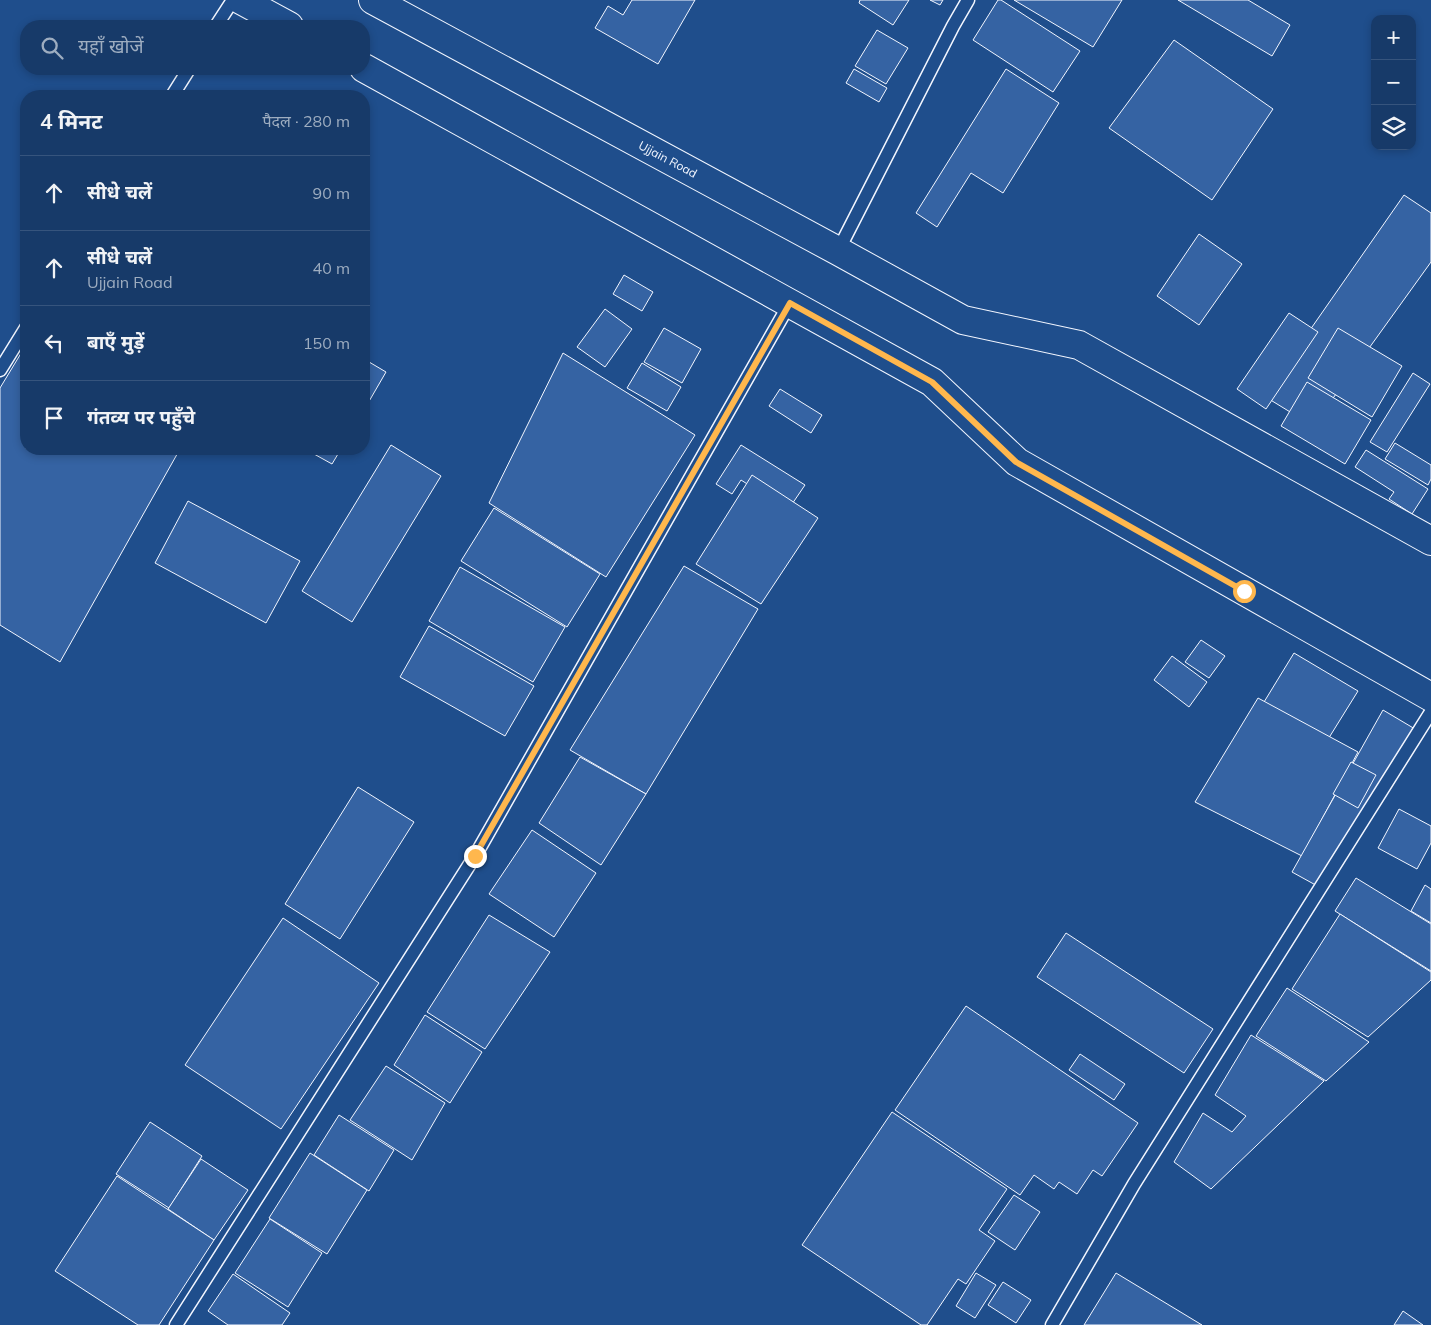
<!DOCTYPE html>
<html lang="hi">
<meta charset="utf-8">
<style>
body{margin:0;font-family:Mulish,"Noto Sans Devanagari",sans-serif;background:#20416f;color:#f1f3f6}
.controls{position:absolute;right:15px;top:15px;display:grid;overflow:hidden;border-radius:10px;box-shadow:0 2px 8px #0003}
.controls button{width:45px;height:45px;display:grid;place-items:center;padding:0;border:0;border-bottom:1px solid #36547d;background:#173a69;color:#f1f3f6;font:25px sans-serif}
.stop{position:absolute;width:15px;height:15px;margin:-11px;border:4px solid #ffb74d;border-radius:50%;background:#fff}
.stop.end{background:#ffb74d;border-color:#fff;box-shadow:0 1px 5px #0008}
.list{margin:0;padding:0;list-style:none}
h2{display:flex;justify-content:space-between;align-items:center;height:65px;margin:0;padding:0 20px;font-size:21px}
h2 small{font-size:16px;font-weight:400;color:#9eadc0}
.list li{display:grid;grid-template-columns:32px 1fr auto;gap:15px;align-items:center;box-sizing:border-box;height:75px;padding:0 20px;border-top:1px solid #36547d}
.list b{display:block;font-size:19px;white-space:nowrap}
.list p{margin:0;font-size:16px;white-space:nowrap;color:#9eadc0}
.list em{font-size:16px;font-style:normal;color:#9eadc0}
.icon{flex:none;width:28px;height:28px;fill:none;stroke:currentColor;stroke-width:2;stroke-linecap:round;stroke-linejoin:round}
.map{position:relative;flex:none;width:1431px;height:1325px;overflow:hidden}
.search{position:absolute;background:#173a69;box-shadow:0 2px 8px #0003;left:20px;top:20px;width:350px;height:55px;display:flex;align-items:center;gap:12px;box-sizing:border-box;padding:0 18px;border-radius:20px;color:#9eadc0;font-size:19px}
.panel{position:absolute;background:#173a69;box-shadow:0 2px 8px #0003;left:20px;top:90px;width:350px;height:365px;border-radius:20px}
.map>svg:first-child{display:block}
.building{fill:#3563a3;stroke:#f2f6ff}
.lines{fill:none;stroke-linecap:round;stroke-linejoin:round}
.lane-casing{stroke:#f2f6ff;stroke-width:15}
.primary-casing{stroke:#f2f6ff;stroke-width:30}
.lane{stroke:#1f4e8c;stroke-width:12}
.primary{stroke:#1f4e8c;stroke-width:28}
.route{stroke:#ffb74d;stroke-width:6}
.labels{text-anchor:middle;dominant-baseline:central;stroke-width:4;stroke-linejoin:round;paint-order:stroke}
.street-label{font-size:12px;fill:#f2f6ff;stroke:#1f4e8c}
</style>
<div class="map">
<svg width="1431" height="1325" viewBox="0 0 1431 1325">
<rect width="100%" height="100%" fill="#1f4e8c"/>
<g class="building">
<polygon points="632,0 695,0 658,64 595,28 608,6 623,15"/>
<polygon points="860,0 909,0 893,25 859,3"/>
<polygon points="930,0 943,0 940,5"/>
<polygon points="998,0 1001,0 1080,51 1053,92 973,40"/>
<polygon points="1014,0 1122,0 1093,47"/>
<polygon points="1178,0 1248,0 1290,25 1272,56"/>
<polygon points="877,30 908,48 886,84 855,66"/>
<polygon points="1174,40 1273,109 1212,200 1109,128"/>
<polygon points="854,69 887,88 879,102 846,83"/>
<polygon points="1006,69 1059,103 1003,193 971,173 937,227 916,213"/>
<polygon points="1404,195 1431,213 1431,262 1313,426 1264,396"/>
<polygon points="1199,234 1242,264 1199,325 1157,296"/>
<polygon points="624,275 653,292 642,311 613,294"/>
<polygon points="605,309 632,329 605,367 577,347"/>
<polygon points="1289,313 1318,332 1266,409 1237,389"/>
<polygon points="664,328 701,349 682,383 644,362"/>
<polygon points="1338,328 1402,366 1372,417 1308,378"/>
<polygon points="26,345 26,449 180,449 60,662 0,625 0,388"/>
<polygon points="563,353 695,435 606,577 489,503"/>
<polygon points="364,359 386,372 364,410"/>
<polygon points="642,363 681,387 667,411 627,388"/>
<polygon points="1413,373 1430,384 1387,452 1370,442"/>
<polygon points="1307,382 1371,420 1345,464 1281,426"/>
<polygon points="780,389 822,415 811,433 769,406"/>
<polygon points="1395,443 1431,465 1431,479 1428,485 1385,459"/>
<polygon points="391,445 441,476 352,622 302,591"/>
<polygon points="741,445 805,485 788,510 741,480 732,494 716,484"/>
<polygon points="305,449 341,449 332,464"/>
<polygon points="1366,450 1428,489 1412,514 1389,499 1394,492 1355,467"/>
<polygon points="752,475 818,518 761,604 696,564"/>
<polygon points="188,501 300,561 266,623 155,563"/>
<polygon points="494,508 600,574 567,627 461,561"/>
<polygon points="684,566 758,609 646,794 570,750"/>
<polygon points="460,567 565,627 533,682 429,621"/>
<polygon points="429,626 534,686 505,736 400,677"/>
<polygon points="1201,640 1225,656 1209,678 1185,662"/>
<polygon points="1294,653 1358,691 1317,757 1253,720"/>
<polygon points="1172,656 1207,682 1189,707 1154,680"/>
<polygon points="1258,698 1358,752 1302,856 1195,802"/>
<polygon points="1383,710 1415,729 1321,888 1292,872"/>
<polygon points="580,757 646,794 601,865 539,823"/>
<polygon points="1351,762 1376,775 1358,808 1333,794"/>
<polygon points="358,787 414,822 340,939 285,904"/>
<polygon points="1399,809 1431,826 1431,843 1417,869 1378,848"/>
<polygon points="532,830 596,873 554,937 489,894"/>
<polygon points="1356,878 1431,924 1431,971 1335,911"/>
<polygon points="1425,885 1431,889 1431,923 1411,911"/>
<polygon points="1340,914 1431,972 1431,980 1368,1037 1292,989"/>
<polygon points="489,915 550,952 485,1049 427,1012"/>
<polygon points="283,918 379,983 281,1129 185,1065"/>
<polygon points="1066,933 1213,1029 1184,1073 1037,977"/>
<polygon points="1287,988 1369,1042 1326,1081 1256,1036"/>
<polygon points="966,1006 1138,1123 1102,1176 1093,1170 1077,1194 1059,1182 1054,1189 1034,1175 1020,1195 895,1110"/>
<polygon points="425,1015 482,1052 450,1103 394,1065"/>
<polygon points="1251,1035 1324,1081 1211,1189 1174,1162 1203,1113 1232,1132 1246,1116 1215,1095"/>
<polygon points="1080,1054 1125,1084 1114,1100 1069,1070"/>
<polygon points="386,1066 445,1103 412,1160 350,1120"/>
<polygon points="892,1112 1007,1189 979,1230 995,1241 966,1284 958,1279 927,1325 921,1325 802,1245"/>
<polygon points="339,1115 394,1150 369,1191 314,1155"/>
<polygon points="150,1122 202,1156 169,1208 116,1174"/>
<polygon points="310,1153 367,1190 327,1254 269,1218"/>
<polygon points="201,1159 248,1190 214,1240 168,1209"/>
<polygon points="117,1176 214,1240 159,1325 138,1325 55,1271"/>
<polygon points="1014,1195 1040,1212 1015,1250 988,1232"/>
<polygon points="270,1219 322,1253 288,1307 235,1273"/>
<polygon points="976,1273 996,1285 975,1318 956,1306"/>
<polygon points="1116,1273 1202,1325 1084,1325"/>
<polygon points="233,1274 290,1313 282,1325 228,1325 208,1311"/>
<polygon points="1003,1282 1031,1300 1016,1323 988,1305"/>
<polygon points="1403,1311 1423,1325 1394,1325"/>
</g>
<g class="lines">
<g class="lane-casing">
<g id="lane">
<polyline points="216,26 233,0"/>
<polyline points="172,96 189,69"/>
<polyline points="838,251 953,26 968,0"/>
<polyline points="0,370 26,328"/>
<polyline points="176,1325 475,856 790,303"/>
<polyline points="1052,1325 1134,1184 1431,712"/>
</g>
</g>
<g class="primary-casing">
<g id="primary">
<polyline points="241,0 289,26"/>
<polyline points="373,0 838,251 963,320 1079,345 1431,541"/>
<polyline points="364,68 932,382 1017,462 1431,697"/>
</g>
</g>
<use href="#lane" class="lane"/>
<use href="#primary" class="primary"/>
</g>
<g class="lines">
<polyline class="route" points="475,856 790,303 932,382 1016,462 1244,591"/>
</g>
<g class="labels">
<g class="street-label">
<text transform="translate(668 159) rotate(28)">Ujjain Road</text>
</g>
</g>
</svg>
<div class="controls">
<button>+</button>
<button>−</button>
<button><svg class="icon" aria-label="layers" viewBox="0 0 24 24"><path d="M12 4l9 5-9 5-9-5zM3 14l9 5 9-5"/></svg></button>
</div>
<div class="stop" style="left:1244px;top:591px"></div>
<div class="stop end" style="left:475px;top:856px"></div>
<div class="search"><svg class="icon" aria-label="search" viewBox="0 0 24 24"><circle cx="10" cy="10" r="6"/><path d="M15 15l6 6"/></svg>यहाँ खोजें</div>
<section class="panel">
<h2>4 मिनट<small>पैदल · 280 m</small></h2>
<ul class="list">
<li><svg class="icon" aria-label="ahead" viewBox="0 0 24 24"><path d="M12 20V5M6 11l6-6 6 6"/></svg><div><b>सीधे चलें</b></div><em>90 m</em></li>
<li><svg class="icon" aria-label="ahead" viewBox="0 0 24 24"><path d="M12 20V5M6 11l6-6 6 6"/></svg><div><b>सीधे चलें</b><p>Ujjain Road</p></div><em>40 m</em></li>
<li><svg class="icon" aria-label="left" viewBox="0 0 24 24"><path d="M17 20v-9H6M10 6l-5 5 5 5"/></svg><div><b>बाएँ मुड़ें</b></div><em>150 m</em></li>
<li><svg class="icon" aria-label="arrive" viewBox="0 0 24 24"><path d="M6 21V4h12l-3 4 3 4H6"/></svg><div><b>गंतव्य पर पहुँचे</b></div></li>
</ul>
</section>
</div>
